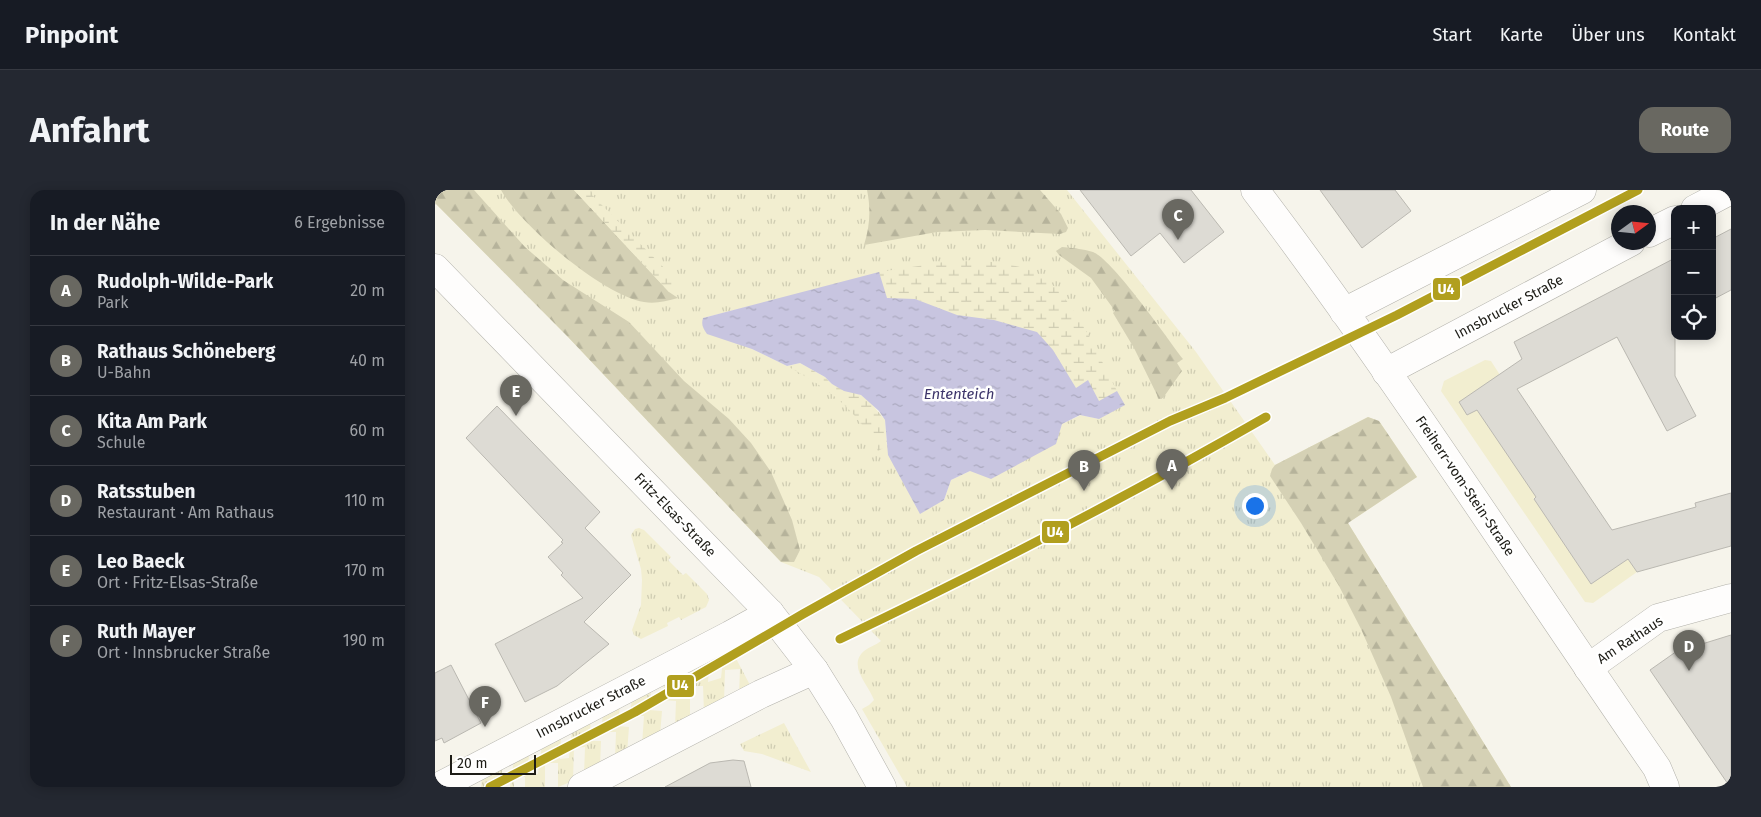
<!DOCTYPE html>
<html lang="de">
<meta charset="utf-8">
<style>
body{margin:0;font-family:"Fira Sans",sans-serif;background:#242831;color:#f1f3f6}
.controls{position:absolute;right:15px;top:15px;display:grid;overflow:hidden;border-radius:10px;box-shadow:0 2px 12px #0003}
.controls button{width:45px;height:45px;display:grid;place-items:center;padding:0;border:0;border-bottom:1px solid #363941;background:#171b24;color:#f1f3f6;font:25px sans-serif}
.compass{position:absolute;left:1176px;top:15px;width:45px;height:45px;border-radius:50%;background:#171b24;box-shadow:0 2px 12px #0003;rotate:75deg}
.scale{position:absolute;left:15px;bottom:12px;width:86px;box-sizing:border-box;padding-left:5px;border:2px solid #1d1c16;border-top:0;font-size:14px;line-height:18px;white-space:nowrap;color:#1d1c16;-webkit-text-stroke:4px #fff;paint-order:stroke}
.you{position:absolute;left:819px;top:315px;width:18px;height:18px;margin:-12px;border:4px solid #fff;border-radius:50%;background:#1a73e8;box-shadow:0 0 0 8px #1a73e833}
.badge{display:grid;place-items:center;width:32px;height:32px;border-radius:50%;background:#696861;color:#fff;font-size:16px;font-weight:700}
.pin{position:absolute;translate:-50% -41px;filter:drop-shadow(0 1px 2px #0008)}
.pin::after{content:'';position:absolute;top:26px;width:18px;height:15px;background:inherit;clip-path:polygon(0 0,100% 0,50% 100%)}
.list{margin:0;padding:0;list-style:none}
h2{display:flex;justify-content:space-between;align-items:center;height:65px;margin:0;padding:0 20px;font-size:21px}
h2 small{font-size:16px;font-weight:400;color:#9ea1a6}
.list li{display:grid;grid-template-columns:32px 1fr auto;gap:15px;align-items:center;box-sizing:border-box;height:70px;padding:0 20px;border-top:1px solid #363941}
.list b{display:block;font-size:19px;white-space:nowrap}
.list p{margin:0;font-size:16px;white-space:nowrap;color:#9ea1a6}
.list em{font-size:16px;font-style:normal;color:#9ea1a6}
.icon{flex:none;width:28px;height:28px;fill:none;stroke:currentColor;stroke-width:2;stroke-linecap:round;stroke-linejoin:round}
.map{position:relative;flex:none;width:1296px;height:597px;overflow:hidden;border-radius:15px}
header{display:flex;align-items:center;gap:30px;box-sizing:border-box;height:70px;padding:0 25px;background:#171b24;border-bottom:1px solid #363941}
header strong{font-size:24px}
nav{display:flex;gap:28px;margin-inline-start:auto;font-size:18px}
.intro{display:flex;align-items:center;justify-content:space-between;box-sizing:border-box;height:120px;padding:0 30px}
h1{margin:0;font-size:35px}
.button{padding:12px 22px;border-radius:15px;background:#696861;color:#fff;font-size:18px;font-weight:700}
main{display:flex;gap:30px;padding:0 30px}
aside{flex:1;background:#171b24;border-radius:15px;box-shadow:0 2px 12px #0003}
.map>svg:first-child{display:block}
.grass{fill:url(#grass-tufts);fill-rule:evenodd}
.forest{fill:url(#forest-firs)}
.wetland{fill:url(#wetland-marsh)}
.garden{fill:#f2eed0}
.water{fill:url(#water-ripples)}
.building{fill:#dddbd4;stroke:#bab8b1}
.lines{fill:none;stroke-linecap:round;stroke-linejoin:round}
.minor-casing{stroke:#b2b1aa;stroke-width:29}
.minor{stroke:#fefdfc;stroke-width:28}
.metro-1-casing{stroke:#fff;stroke-width:12}
.metro-1{stroke:#b19f1e;stroke-width:9}
.labels{text-anchor:middle;dominant-baseline:central;stroke-width:5;stroke-linejoin:round;paint-order:stroke}
.street-label{font-size:14px;fill:#1d1c16;stroke:#fff}
.water-label{font-size:15px;font-style:italic;fill:#3c346a;stroke:#fff}
.line-badge{stroke:#fff;stroke-width:2}
.badge-label{font-size:14px;text-anchor:middle;font-weight:bold;fill:#fff}
</style>
<header>
<strong>Pinpoint</strong>
<nav><a>Start</a><a>Karte</a><a>Über uns</a><a>Kontakt</a></nav>
</header>
<div class="intro"><h1>Anfahrt</h1><a class="button">Route</a></div>
<main>
<aside>
<h2>In der Nähe<small>6 Ergebnisse</small></h2>
<ul class="list">
<li><span class="badge">A</span><div><b>Rudolph-Wilde-Park</b><p>Park</p></div><em>20 m</em></li>
<li><span class="badge">B</span><div><b>Rathaus Schöneberg</b><p>U-Bahn</p></div><em>40 m</em></li>
<li><span class="badge">C</span><div><b>Kita Am Park</b><p>Schule</p></div><em>60 m</em></li>
<li><span class="badge">D</span><div><b>Ratsstuben</b><p>Restaurant · Am Rathaus</p></div><em>110 m</em></li>
<li><span class="badge">E</span><div><b>Leo Baeck</b><p>Ort · Fritz-Elsas-Straße</p></div><em>170 m</em></li>
<li><span class="badge">F</span><div><b>Ruth Mayer</b><p>Ort · Innsbrucker Straße</p></div><em>190 m</em></li>
</ul>
</aside>
<div class="map">
<svg width="1296" height="597" viewBox="0 0 1296 597">
<defs>
<pattern id="grass-tufts" width="24" height="20" patternUnits="userSpaceOnUse" patternTransform="scale(1.25)"><rect width="24" height="20" fill="#f2eed0"/><path d="M3 7l-1-3M5 7V3M7 7l1-3M15 17l-1-3M17 17v-4M19 17l1-3" fill="none" stroke="#cfccb2"/></pattern>
<pattern id="forest-firs" width="22" height="20" patternUnits="userSpaceOnUse" patternTransform="scale(1.25)"><rect width="22" height="20" fill="#d5d1b5"/><path d="M5 1l3.5 6h-7zM16 11l3.5 6h-7z" fill="#b6b39b"/></pattern>
<pattern id="wetland-marsh" width="20" height="14" patternUnits="userSpaceOnUse" patternTransform="scale(1.25)"><rect width="20" height="14" fill="#f2eed0"/><path d="M1 5h8M5 5V1M11 12h8M15 12V8" fill="none" stroke="#cfccb2"/></pattern>
<pattern id="water-ripples" width="26" height="14" patternUnits="userSpaceOnUse" patternTransform="scale(1.25)"><rect width="26" height="14" fill="#c8c5e0"/><path d="M2 4q2-2 4 0t4 0M15 11q2-2 4 0t4 0" fill="none" stroke="#aba9bf"/></pattern>
</defs>
<rect width="100%" height="100%" fill="#f6f4eb"/>
<g class="grass">
<path d="M0,0H632L761,162L840,275L933,227L944,231L982,287L913,333L1076,597H472L427,519L434,515L439,510C434,495 412,476 429,461C434,457 441,455 446,451L384,387L346,372L133,147L0,13ZM351,107L664,229L646,225L627,234L620,254L535,281L516,290L509,310L371,176H352L317,159L268,128Z"/>
<polygon points="204,338 209,340 236,367 233,370 248,385 251,383 272,404 274,410 271,417 246,430 244,427 232,433 233,436 206,449 199,445 197,440 206,415 207,390 206,379 196,345 200,339"/>
<polygon points="295,457 316,497 304,504 305,479 290,480 289,512 269,522 268,496 255,496 256,477 275,467 273,492 286,488 289,460"/>
<polygon points="244,484 243,506 255,506 255,530 240,537 241,511 228,510 229,491"/>
<polygon points="216,498 214,520 227,521 225,545 207,555 209,526 195,526 197,508"/>
<polygon points="185,514 183,536 194,537 192,563 180,569 181,542 166,542 168,523"/>
<polygon points="156,529 154,551 166,551 165,577 149,585 150,557 139,558 138,591 123,597 123,573 110,573 110,597 90,597 90,587 79,587 79,597 75,597 79,569 95,561 91,584 103,584 107,555 126,545 125,569 134,568 137,539"/>
<polygon points="349,533 376,582 327,564 309,561 305,554"/>
<polygon points="68,575 65,597 46,597 47,586"/>
</g>
<g class="forest">
<polygon points="0,0 39,0 90,57 128,90 194,132 249,191 294,229 316,253 336,282 357,330 365,360 359,372 346,372 133,147 0,13"/>
<path d="M66,0H139L234,102L243,108C231,111 221,114 209,112C169,106 85,35 66,0Z"/>
<path d="M432,0H605L626,24L633,38L631,42L625,44L550,40L502,42L429,55C435,36 436,19 432,0Z"/>
<path d="M627,57C637,58 648,59 658,62C678,70 732,148 748,169L742,173L747,181L728,208L724,209L699,158L678,123L680,121L656,88L624,65L621,61Z"/>
<polygon points="933,227 944,231 982,287 913,333 1076,597 988,597 956,507 926,439 904,396 866,333 835,286 837,279 840,275"/>
</g>
<g class="wetland">
<polygon points="139,0 156,0 158,6 244,93 234,102"/>
<path d="M540,70C561,73 585,74 603,84C639,105 663,165 682,201L664,212L641,198L618,160L559,130L522,125L480,109L452,108L444,82L516,71Z"/>
<path d="M365,173L390,187L397,194L426,205L436,213L450,230L452,256L443,261C421,218 394,199 352,176Z"/>
</g>
<polygon class="garden" points="1050,170 1056,171 1065,185 1033,206 1101,306 1098,309 1099,309 1156,394 1193,369 1202,382 1158,413 1150,412 1006,201 1009,191"/>
<path class="water" d="M444,82L452,108L480,109L522,125L559,130L602,142L618,160L641,198L653,190L664,211L682,201L690,215L664,229L645,225L627,234L621,254L556,289L535,281L516,290L509,310L485,324L453,265L450,230L444,221L426,205L409,201L397,194L390,187L365,173L352,176L317,159L272,144C268,138 266,135 268,128Z"/>
<g class="building">
<polygon points="645,0 756,0 789,42 749,73 725,43 696,66"/>
<polygon points="885,0 960,0 976,21 927,58"/>
<polygon points="1296,39 1296,100 1277,110 1277,49"/>
<polygon points="1240,68 1240,186 1261,226 1232,241 1182,147 1082,199 1177,340 1261,317 1260,313 1296,303 1296,356 1202,382 1193,369 1156,394 1099,309 1101,307 1042,220 1032,225 1024,212 1087,169 1079,152"/>
<polygon points="62,216 165,322 150,338 196,385 149,432 174,454 122,496 90,512 60,454 148,408 126,385 128,383 113,367 128,353 126,352 128,350 31,248"/>
<polygon points="1296,445 1296,597 1295,597 1215,480 1262,447 1267,454"/>
<polygon points="16,475 46,533 9,553 7,548 0,551 0,483"/>
<polygon points="298,570 309,571 316,597 230,597 275,573"/>
</g>
<g class="lines">
<g class="minor-casing">
<g id="minor">
<path d="M820,0C962,187 1088,385 1222,578L1230,597"/>
<polyline points="1260,19 1296,0"/>
<polyline points="1214,43 1240,30"/>
<polyline points="0,78 335,423 379,480 409,528 447,597"/>
<polyline points="909,122 1147,0"/>
<polyline points="951,182 1196,52"/>
<polyline points="1153,478 1223,428 1296,408"/>
<polyline points="3,597 295,445 335,423"/>
<polyline points="147,597 326,504 379,480"/>
</g>
</g>
<use href="#minor" class="minor"/>
<g class="metro-1-casing">
<g id="metro-1">
<path d="M405,449C550,380 692,307 831,227"/>
<polyline points="55,597 200,522 368,424 481,361 735,231 790,208 962,125 1203,0"/>
</g>
</g>
<use href="#metro-1" class="metro-1"/>
</g>
<g class="labels">
<g class="street-label">
<text transform="translate(1074 117) rotate(-28)">Innsbrucker Straße</text>
<text transform="translate(1030 296) rotate(56)">Freiherr-vom-Stein-Straße</text>
<text transform="translate(240 325) rotate(46)">Fritz-Elsas-Straße</text>
<text transform="translate(1195 450) rotate(-33)">Am Rathaus</text>
<text transform="translate(156 517) rotate(-27)">Innsbrucker Straße</text>
</g>
<g class="water-label">
<text x="524" y="204">Ententeich</text>
</g>
</g>
<g class="line-badge">
<rect x="997" y="87" width="29" height="24" rx="5" fill="#b19f1e"/>
<rect x="606" y="330" width="29" height="24" rx="5" fill="#b19f1e"/>
<rect x="231" y="484" width="29" height="24" rx="5" fill="#b19f1e"/>
</g>
<g class="badge-label">
<text x="1011" y="104">U4</text>
<text x="620" y="347">U4</text>
<text x="245" y="500">U4</text>
</g>
</svg>
<div class="controls">
<button>+</button>
<button>−</button>
<button><svg class="icon" aria-label="locate" viewBox="0 0 24 24"><circle cx="12" cy="12" r="6"/><path d="M12 2v4M12 18v4M2 12h4M18 12h4"/></svg></button>
</div>
<svg class="compass" viewBox="-18 -18 36 36"><path d="M0-13l5 13h-10z" fill="#e53935"/><path d="M0 13l5-13h-10z" fill="#9ea1a6"/></svg>
<div class="scale">20 m</div>
<div class="you"></div>
<div class="pin badge" style="left:737px;top:300px">A</div>
<div class="pin badge" style="left:649px;top:301px">B</div>
<div class="pin badge" style="left:743px;top:50px">C</div>
<div class="pin badge" style="left:1254px;top:481px">D</div>
<div class="pin badge" style="left:81px;top:226px">E</div>
<div class="pin badge" style="left:50px;top:537px">F</div>
</div>
</main>
